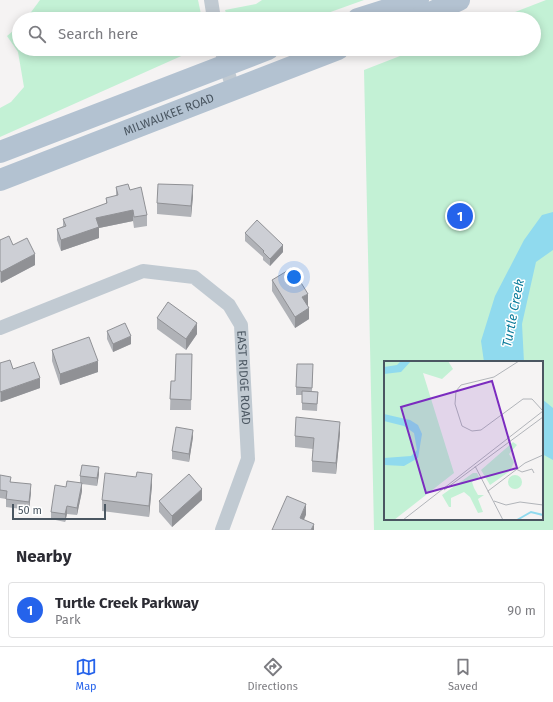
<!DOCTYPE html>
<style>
body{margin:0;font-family:"Fira Sans",sans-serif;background:#f2f2f3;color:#2b2b33}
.scale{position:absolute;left:12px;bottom:10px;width:94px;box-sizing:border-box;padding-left:4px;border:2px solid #4a5661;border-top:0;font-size:11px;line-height:14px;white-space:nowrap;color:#4a5661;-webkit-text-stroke:3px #fff;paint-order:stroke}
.you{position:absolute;left:294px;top:277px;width:14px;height:14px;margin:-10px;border:3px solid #fff;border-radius:50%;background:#1a73e8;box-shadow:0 0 0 6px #1a73e833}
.badge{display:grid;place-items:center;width:26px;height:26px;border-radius:50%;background:#2563eb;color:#fff;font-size:13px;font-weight:700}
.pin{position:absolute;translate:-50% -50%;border:2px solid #fff;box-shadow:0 1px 4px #0006}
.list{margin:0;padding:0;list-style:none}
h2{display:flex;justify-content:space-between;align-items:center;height:52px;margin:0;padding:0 16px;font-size:17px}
h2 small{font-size:13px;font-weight:400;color:#7c7c81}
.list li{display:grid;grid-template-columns:26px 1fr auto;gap:12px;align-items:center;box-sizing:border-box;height:56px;margin:0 8px 8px;padding:0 8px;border:1px solid #e1e1e2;border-radius:4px}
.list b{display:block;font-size:15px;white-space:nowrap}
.list p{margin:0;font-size:13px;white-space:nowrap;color:#7c7c81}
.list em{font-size:13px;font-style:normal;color:#7c7c81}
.icon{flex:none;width:22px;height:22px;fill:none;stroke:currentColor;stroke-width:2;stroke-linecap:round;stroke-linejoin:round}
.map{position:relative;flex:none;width:553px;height:530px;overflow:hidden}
.search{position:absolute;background:#fff;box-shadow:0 2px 10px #0003;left:12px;right:12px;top:12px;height:44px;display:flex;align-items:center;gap:10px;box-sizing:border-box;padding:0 14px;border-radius:22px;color:#7c7c81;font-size:15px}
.sheet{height:116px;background:#fff}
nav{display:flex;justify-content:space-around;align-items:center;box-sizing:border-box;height:56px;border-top:1px solid #e1e1e2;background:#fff;font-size:11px;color:#7c7c81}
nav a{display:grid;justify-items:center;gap:2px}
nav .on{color:#2563eb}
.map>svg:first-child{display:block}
.green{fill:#c3f1d5;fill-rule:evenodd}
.water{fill:#90daee}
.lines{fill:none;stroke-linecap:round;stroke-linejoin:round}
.minor{stroke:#c1cad2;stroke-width:14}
.primary{stroke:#b3c2d1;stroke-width:22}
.wall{fill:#b0b2b7}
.shaded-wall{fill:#909195}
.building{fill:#cdcfd5;stroke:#909195}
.labels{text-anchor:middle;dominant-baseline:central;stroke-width:3;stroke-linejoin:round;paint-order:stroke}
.street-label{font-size:12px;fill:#4a5661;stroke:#fff}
.water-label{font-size:13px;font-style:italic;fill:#0c7c9b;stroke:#fff}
.inset-river{fill:none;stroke:#90daee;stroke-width:2}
.inset-road{fill:none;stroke:#b1b4b9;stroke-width:1}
.view{fill:#7b2cbf;fill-opacity:0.15;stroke:#7b2cbf;stroke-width:2}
.inset-edge{fill:none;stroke:#4a5661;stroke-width:2}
</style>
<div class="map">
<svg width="553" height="530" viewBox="0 0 553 530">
<rect width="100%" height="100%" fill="#f5f3f3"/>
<g class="green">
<polygon points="40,0 198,0 202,19 26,19"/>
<polygon points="262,0 364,0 311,19 228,19 225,10 256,4"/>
<path d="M546,0H553V530H374L364,70L418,49H534V19H497ZM385,362H542V519H385Z"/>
<polygon points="19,26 19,49 197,49 0,137 0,108 11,102 24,87 18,52 7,36"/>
</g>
<g class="water">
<polygon points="553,212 553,250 536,262 522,324 524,362 484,362 481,341 495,296 524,240 542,215"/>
<polygon points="542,399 553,408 553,460 542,454"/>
</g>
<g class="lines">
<g class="minor">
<polyline points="211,0 214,19"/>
<polyline points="221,49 233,89"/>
<path id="s1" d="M0,328L143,271L194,277L229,305L241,325L248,459L222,530"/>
</g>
<g class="primary">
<polyline points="358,19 418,0"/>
<polyline points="417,19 459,0"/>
<polyline points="0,152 268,49"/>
<path id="s2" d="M0,180L338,49"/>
</g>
</g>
<g class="wall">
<polygon points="116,187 130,190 147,215 147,226 134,228 133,221 99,228 99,238 61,251 57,240 57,229 63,226 63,219 106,204 106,198 116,196"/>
<polygon points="193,196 191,217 157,214 157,203"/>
<polygon points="245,233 283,252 270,266 263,260 263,257 245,241"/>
<polygon points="0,240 13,245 35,265 1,283 0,281"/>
<polygon points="272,280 308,305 307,305 309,319 295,328 272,291"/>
<polygon points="157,318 197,334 186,350 157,329"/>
<polygon points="107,331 131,344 113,352 107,339"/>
<polygon points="52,350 98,372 60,385 52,361"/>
<polygon points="192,354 191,410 170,410 171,381 175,381"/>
<polygon points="0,363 13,369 40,388 0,402"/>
<polygon points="313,372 312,391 318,392 317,411 302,410 302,395 296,395 296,387"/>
<polygon points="340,433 336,474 312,472 312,461 313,449 295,447 295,436"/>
<polygon points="193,437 189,462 172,459 172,451"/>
<polygon points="99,474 97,486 82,484 82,491 77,515 67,514 65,522 51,519 51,512 66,487 80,483 80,476"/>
<polygon points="0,475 11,482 31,492 29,510 6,507 6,499 0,498"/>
<polygon points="152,485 149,517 102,511 102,500"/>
<polygon points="202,500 172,527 159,512 159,501"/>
</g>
<g class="shaded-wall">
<polygon points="193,185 193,196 191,217 191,206"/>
<polygon points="133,210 133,221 99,228 99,238 61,251 61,240 96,218"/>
<polygon points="283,245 283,252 270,266 270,259"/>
<polygon points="35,254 35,265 1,283 1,272"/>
<polygon points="308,294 308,305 302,308 302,297"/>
<polygon points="309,308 309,319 295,328 295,317"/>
<polygon points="197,323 197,334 186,350 186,339"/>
<polygon points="131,336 131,344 113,352 113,344"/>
<polygon points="98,361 98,372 60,385 60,374"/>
<polygon points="40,378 40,388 1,402 1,392"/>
<polygon points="340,422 340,433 336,474 336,463"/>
<polygon points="193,430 193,437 189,462 189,454"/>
<polygon points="99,467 99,474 97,486 97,478"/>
<polygon points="152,474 152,485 149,517 149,506"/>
<polygon points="82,483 82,491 77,515 77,508"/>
<polygon points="31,484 31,492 29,510 29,502"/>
<polygon points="202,489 202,500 172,527 172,516"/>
<polygon points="306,504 306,515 300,529 300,518"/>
<polygon points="67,506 67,514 65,522 65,514"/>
<polygon points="314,524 314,530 311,530"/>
</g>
<g class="building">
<polygon points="128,184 130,190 141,187 147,215 134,217 133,210 96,218 99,227 61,240 57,229 66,226 63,219 107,203 106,198 118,195 116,187"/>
<polygon points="158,184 193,185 191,206 157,203"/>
<polygon points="257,220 283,245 270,259 263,252 264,251 245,233"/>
<polygon points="9,236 13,245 27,238 35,254 1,272 0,270 0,240"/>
<polygon points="292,268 308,294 302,297 309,308 295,317 272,280"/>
<polygon points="168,302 197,323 186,339 157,318"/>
<polygon points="125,323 131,336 113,344 107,331"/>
<polygon points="89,337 98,361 60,374 52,350"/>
<polygon points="176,354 192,354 191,400 170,399 171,381 175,381"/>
<polygon points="10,360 13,369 34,362 40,378 0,392 0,363"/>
<polygon points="297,364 313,364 312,388 296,387"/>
<polygon points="302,391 318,392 317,404 302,403"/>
<polygon points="296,417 340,422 336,463 312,461 314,438 295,436"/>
<polygon points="176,427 193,430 189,454 172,451"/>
<polygon points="82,465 99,467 97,478 80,476"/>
<polygon points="137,472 152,474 149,506 102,500 105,473 136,477"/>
<polygon points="189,474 202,489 172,516 159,501"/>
<polygon points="0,475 11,477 10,482 31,484 29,502 6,499 7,491 0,490"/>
<polygon points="67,481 82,483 77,508 67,506 65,514 51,512 55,485 66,487"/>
<polygon points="287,496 306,504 300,518 314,524 311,530 272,530"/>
</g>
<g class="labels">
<g class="street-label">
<text stroke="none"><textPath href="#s2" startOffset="181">MILWAUKEE ROAD</textPath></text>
<text stroke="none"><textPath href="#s1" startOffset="326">EAST RIDGE ROAD</textPath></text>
</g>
<g class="water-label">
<text transform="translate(513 313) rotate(-79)">Turtle Creek</text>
</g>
</g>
<g transform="translate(384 361)">
<rect width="159" height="159" fill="#f5f3f3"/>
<path d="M0,0H64L69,8L58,18L39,12L70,112L10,159H0ZM129,81L133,84L125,93L130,101L126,110L106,124L97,109ZM89,112H93L95,116L88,121L90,127L94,134H100L94,138L99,151L94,152L86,136L80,131L67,137V146H65L58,134ZM124 121a7 7 0 1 1 14 0a7 7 0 1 1-14 0Z" fill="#c3f1d5"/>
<path d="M17,0H27L17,11L0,13V6L13,4ZM0,53L26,59L34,64L38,73L34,97L20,105L0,104V97L27,95L33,89L30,72L20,65L0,60Z" fill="#90daee"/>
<path class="inset-river" d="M133,159L147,151L159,154"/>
<path class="inset-road" d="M135,0L110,16L77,24L72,30L71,43L78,65L88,70L97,69L139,38H148L159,50M91,105L105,132M132,108L138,111L148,108L150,112M60,129L159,56M110,140L122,144L136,141L159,144M19,159L159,50M119,159L104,130L141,102L159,94"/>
<path class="view" d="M108,20L133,107L42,132L17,46Z"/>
<rect width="159" height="159" class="inset-edge"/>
</g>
</svg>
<div class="scale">50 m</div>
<div class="you"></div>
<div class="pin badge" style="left:460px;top:216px">1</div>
<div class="search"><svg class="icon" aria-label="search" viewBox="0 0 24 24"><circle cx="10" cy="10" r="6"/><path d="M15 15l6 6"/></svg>Search here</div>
</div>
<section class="sheet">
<h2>Nearby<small></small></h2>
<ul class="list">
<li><span class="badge">1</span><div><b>Turtle Creek Parkway</b><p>Park</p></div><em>90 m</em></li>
</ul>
</section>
<nav>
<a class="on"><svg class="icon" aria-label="map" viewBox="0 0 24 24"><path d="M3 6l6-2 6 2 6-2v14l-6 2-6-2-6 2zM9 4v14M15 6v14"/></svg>Map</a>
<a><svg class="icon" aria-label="directions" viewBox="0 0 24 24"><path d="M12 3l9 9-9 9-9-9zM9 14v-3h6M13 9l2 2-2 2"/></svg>Directions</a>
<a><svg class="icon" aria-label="saved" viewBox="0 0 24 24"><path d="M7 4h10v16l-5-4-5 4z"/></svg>Saved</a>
</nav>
